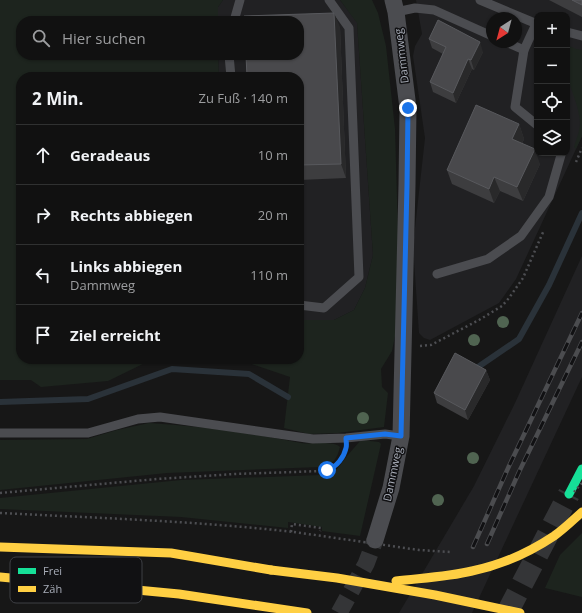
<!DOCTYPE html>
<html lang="de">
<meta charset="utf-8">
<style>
body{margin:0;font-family:"Open Sans",sans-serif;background:#1e1f1f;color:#f1f3f6}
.controls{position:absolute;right:12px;top:12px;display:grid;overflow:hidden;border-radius:8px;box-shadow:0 1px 3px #0004}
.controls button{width:36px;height:36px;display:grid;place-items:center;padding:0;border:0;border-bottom:1px solid #303131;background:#111;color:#f1f3f6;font:20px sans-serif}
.compass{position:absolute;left:486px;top:12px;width:36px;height:36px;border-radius:50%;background:#111;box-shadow:0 1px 3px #0004;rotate:216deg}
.stop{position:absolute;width:12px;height:12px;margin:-9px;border:3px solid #1a73e8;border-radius:50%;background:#fff}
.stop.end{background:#1a73e8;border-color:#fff;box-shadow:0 1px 4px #0008}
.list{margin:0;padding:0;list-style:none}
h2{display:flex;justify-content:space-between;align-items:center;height:52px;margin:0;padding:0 16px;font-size:17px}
h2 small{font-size:13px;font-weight:400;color:#9c9d9f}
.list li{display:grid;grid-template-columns:26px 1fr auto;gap:12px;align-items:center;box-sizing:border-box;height:60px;padding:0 16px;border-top:1px solid #303131}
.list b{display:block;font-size:15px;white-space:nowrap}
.list p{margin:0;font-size:13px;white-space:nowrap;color:#9c9d9f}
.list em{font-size:13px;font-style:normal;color:#9c9d9f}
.icon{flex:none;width:22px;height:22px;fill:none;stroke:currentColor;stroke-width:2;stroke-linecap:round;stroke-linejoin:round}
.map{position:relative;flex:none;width:582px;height:613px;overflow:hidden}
.search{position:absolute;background:#111;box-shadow:0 1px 3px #0004;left:16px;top:16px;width:288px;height:44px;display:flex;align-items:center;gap:10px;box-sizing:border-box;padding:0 14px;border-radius:16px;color:#9c9d9f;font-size:15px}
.panel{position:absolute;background:#111;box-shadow:0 1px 3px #0004;left:16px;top:72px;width:288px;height:292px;border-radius:16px}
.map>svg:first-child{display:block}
.built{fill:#212123;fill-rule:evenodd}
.green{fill:#1d241e}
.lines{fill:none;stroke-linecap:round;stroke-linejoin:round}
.stream{stroke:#2a3239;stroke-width:6}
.street-tunnel{stroke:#343537;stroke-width:17;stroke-dasharray:17 8;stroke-linecap:butt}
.secondary-tunnel{stroke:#343537;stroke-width:22;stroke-dasharray:22 11;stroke-linecap:butt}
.path{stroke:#4d4e52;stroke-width:2.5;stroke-dasharray:2 3;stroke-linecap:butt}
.lane{stroke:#4b4c50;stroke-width:9}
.street{stroke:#4b4c50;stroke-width:17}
.fast{stroke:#16e098;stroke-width:9}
.slow{stroke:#ffcf43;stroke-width:9}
.rail-casing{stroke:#4b4c4f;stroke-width:4.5}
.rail{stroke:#111113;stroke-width:3;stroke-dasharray:9;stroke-linecap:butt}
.path-bridge{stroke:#4d4e52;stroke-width:2.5;stroke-dasharray:2 3;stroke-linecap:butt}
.slow-bridge{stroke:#ffcf43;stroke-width:9}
.tree{fill:#506451}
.wall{fill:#3d3d3f}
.shaded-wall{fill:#29292a}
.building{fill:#49494c;stroke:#58595d}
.route{stroke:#1a73e8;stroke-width:5}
.labels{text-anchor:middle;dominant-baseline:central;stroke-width:3;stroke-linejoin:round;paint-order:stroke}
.street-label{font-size:11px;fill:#a8adb8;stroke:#111113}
.key{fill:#111113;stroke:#3e4045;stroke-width:1}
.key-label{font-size:11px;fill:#a8adb8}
</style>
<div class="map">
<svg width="582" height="613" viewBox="0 0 582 613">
<rect width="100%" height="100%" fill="#171717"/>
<g class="built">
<polygon points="223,0 340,0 357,22 373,255 365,288 354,310 334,320 304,320 299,319 299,77 219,77 218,55 299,55 299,21 218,21 218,7"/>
<path d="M416,0H582V136L516,279L499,303L430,340L424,338L419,333L413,246L425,138L413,56L415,46L422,34ZM537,15H567V153H537ZM492,18H516V42H492Z"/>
<polygon points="582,256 582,377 472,613 399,613 474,486 515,403"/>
</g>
<g class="green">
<polygon points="0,0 223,0 218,7 218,21 21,21 21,55 218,55 219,77 21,77 21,359 153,359 108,381 41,387 31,380 0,380"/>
<polygon points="340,0 372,0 378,13 386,46 395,129 398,234 398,321 392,351 381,369 382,387 388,393 384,427 338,433 309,434 284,428 290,377 237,359 299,359 299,319 304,320 334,320 354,310 365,288 373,255 357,23"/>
<path d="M567,45L576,49L582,50V136L576,149L574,147C576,140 580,131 580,123C579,107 572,92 567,77C566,71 567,53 567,45Z"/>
<path d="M149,423C200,426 251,433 301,443C312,445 332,440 340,447C337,459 333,465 320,467L167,473L0,490V440L87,439L117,430Z"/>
<polygon points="362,440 379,442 381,444 360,536 322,531 322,527 288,522 288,528 181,517 0,509 0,498 181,480 321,475 331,473 338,468 347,456 360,441"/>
<polygon points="582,533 582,597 545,588 560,555"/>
</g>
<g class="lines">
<g class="stream">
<polyline points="478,367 519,339 549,285 582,213"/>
<polyline points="0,402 88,399 172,369 249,374 288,397"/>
</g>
<polyline class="street-tunnel" points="339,613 366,564 375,540"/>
<polyline class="secondary-tunnel" points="507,613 569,494"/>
<g class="path">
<polyline points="576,162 582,148"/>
<polyline points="420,346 431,345 479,320 502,306 509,298 523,278 544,230"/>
<path d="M0,493L157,479L235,474L322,471C334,469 340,462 344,452"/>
<path d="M0,513C98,518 196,521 294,532"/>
<polyline points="291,532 292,524 321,528 320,531"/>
</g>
<g class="lane">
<polyline points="480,0 537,24"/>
<polyline points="396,12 415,8 434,10 492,36"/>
<polyline points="234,21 240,0"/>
<polyline points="567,32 582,36"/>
<polyline points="506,42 524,50 515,107 537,125"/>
<polyline points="524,50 536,24"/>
<polyline points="229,55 231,77"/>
<polyline points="437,274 488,259 521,236 549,197 561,155 560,153"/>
<polyline points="299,305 324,308 359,277 349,28 329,0"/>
<polyline points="0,433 88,433 138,419 160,417 313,439 346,438 385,434 401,436"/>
</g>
<polyline class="street" points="375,540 391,488 401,436 407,185 408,108 396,12 393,0"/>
<polyline class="fast" points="569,494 582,469"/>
<g class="slow">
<polyline points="0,547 171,553 271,570"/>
<polyline points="0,577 179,594 307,613"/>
</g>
<g class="rail-casing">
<g id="rail">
<polyline points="487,544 519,472 582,342"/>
<polyline points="473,547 509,466 582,313"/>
</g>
</g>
<use href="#rail" class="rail"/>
<g class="path-bridge">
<polyline points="574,492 582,483"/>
<polyline points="294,532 419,550 450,552"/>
</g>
<g class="slow-bridge">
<polyline points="271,570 337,578 435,595 520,613"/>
<path d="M396,581C421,578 447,577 472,571C501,565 530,552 554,536C564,529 573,520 582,512"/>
</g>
</g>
<g class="tree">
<circle cx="503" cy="322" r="6"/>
<circle cx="474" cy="340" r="6"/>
<circle cx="363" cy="418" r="6"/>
<circle cx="473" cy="458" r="6"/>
<circle cx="438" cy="500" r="6"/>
</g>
<g class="wall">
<polygon points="549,0 582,0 582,17"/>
<polygon points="340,27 346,178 299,180 299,77"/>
<polygon points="429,39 483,52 474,70 472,69 456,103 433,92 430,82 443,54 432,48"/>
<polygon points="519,124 524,139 522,144 540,164 523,201 500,191 494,203 452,184 447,170"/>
<polygon points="486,370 490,380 468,420 437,403 434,393"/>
</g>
<g class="shaded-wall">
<polygon points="334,13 340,27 346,178 341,164"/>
<polygon points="480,42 483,52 474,70 471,60"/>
<polygon points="468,59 472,69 456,103 453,93"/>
<polygon points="519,124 524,139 517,153 512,139"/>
<polygon points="535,149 540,164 523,201 517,187"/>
<polygon points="494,177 500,191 494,203 489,189"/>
<polygon points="486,370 490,380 468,420 465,410"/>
</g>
<g class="building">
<polygon points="572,0 582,0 582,5"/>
<polygon points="334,13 341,164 299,165 299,77 247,77 246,55 299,55 299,21 244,21 244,16"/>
<polygon points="438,20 480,42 471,60 468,59 453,93 430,82 446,47 429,39"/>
<polygon points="476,105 519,124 512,139 535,149 517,187 494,177 489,189 447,170"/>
<polygon points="455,353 486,370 465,410 434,393"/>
</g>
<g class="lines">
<path class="route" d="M327,470C337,467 344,457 346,448C347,445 346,441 346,438L385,434L401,436L407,185L408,108"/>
</g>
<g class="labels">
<g class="street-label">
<text transform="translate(401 56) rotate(-97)">Dammweg</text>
<text transform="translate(392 474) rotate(-78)">Dammweg</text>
</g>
</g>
<rect x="10" y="557" width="132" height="46" rx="6" class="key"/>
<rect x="18" y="568" width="18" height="6" fill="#16e098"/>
<rect x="18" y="586" width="18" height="6" fill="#ffcf43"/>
<g class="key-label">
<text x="43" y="575">Frei</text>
<text x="43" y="593">Zäh</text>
</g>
</svg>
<div class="controls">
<button>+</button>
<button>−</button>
<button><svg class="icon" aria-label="locate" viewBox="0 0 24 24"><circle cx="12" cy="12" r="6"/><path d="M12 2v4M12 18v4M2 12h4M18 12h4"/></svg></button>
<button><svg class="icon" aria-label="layers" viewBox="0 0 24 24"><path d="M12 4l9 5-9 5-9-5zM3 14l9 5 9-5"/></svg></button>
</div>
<svg class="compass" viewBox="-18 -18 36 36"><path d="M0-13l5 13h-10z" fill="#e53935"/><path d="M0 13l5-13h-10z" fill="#9c9d9f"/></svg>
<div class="stop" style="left:327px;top:470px"></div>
<div class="stop end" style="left:408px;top:108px"></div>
<div class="search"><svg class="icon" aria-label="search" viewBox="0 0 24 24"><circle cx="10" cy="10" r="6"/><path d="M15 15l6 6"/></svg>Hier suchen</div>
<section class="panel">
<h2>2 Min.<small>Zu Fuß · 140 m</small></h2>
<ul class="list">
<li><svg class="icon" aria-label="ahead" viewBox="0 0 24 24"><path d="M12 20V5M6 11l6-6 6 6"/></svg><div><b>Geradeaus</b></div><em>10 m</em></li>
<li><svg class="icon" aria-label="right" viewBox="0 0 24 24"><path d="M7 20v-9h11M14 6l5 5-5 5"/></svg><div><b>Rechts abbiegen</b></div><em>20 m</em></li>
<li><svg class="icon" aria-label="left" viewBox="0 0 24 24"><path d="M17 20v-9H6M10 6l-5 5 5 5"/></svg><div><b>Links abbiegen</b><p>Dammweg</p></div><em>110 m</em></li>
<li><svg class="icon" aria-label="arrive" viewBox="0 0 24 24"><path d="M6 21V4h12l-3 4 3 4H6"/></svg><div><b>Ziel erreicht</b></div></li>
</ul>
</section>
</div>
